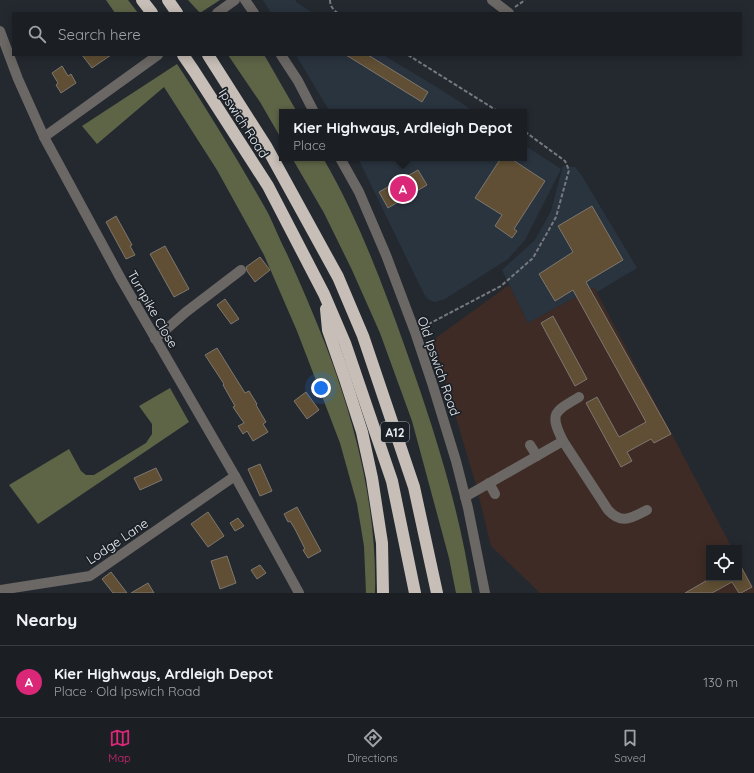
<!DOCTYPE html>
<meta charset="utf-8">
<style>
body{margin:0;font-family:Quicksand,sans-serif;background:#282c31;color:#f1f3f6}
.controls{position:absolute;right:12px;bottom:12px;display:grid;overflow:hidden;border-radius:0px;box-shadow:0 2px 10px #0003}
.controls button{width:36px;height:36px;display:grid;place-items:center;padding:0;border:0;border-bottom:1px solid #393d41;background:#1b1f24;color:#f1f3f6;font:20px sans-serif}
.you{position:absolute;left:321px;top:388px;width:14px;height:14px;margin:-10px;border:3px solid #fff;border-radius:50%;background:#1a73e8;box-shadow:0 0 0 6px #1a73e833}
.badge{display:grid;place-items:center;width:26px;height:26px;border-radius:50%;background:#db2777;color:#fff;font-size:13px;font-weight:700}
.pin{position:absolute;translate:-50% -50%;border:2px solid #fff;box-shadow:0 1px 4px #0006}
.popup{position:absolute;left:279px;top:109px;width:248px;height:52px;box-sizing:border-box;display:grid;place-content:center;border-radius:0px;background:#1b1f24;filter:drop-shadow(0 1px 3px #0005);font-size:13px;white-space:nowrap;color:#a0a2a6}
.popup b{font-size:15px;color:#f1f3f6}
.popup::after{content:'';position:absolute;left:50%;top:100%;margin-left:-8px;border:8px solid transparent;border-top-color:#1b1f24}
.list{margin:0;padding:0;list-style:none}
h2{display:flex;justify-content:space-between;align-items:center;height:52px;margin:0;padding:0 16px;font-size:17px}
h2 small{font-size:13px;font-weight:400;color:#a0a2a6}
.list li{display:grid;grid-template-columns:26px 1fr auto;gap:12px;align-items:center;box-sizing:border-box;height:72px;padding:0 16px;border-top:1px solid #393d41}
.list b{display:block;font-size:15px;white-space:nowrap}
.list p{margin:0;font-size:13px;white-space:nowrap;color:#a0a2a6}
.list em{font-size:13px;font-style:normal;color:#a0a2a6}
.icon{flex:none;width:22px;height:22px;fill:none;stroke:currentColor;stroke-width:2;stroke-linecap:round;stroke-linejoin:round}
.map{position:relative;flex:none;width:754px;height:593px;overflow:hidden}
.search{position:absolute;background:#1b1f24;box-shadow:0 2px 10px #0003;left:12px;right:12px;top:12px;height:44px;display:flex;align-items:center;gap:10px;box-sizing:border-box;padding:0 14px;border-radius:0px;color:#a0a2a6;font-size:15px}
.sheet{height:124px;background:#1b1f24}
nav{display:flex;justify-content:space-around;align-items:center;box-sizing:border-box;height:56px;border-top:1px solid #393d41;background:#1b1f24;font-size:11px;color:#a0a2a6}
nav a{display:grid;justify-items:center;gap:2px}
nav .on{color:#db2777}
.map>svg:first-child{display:block}
.commercial{fill:#3e2b25}
.built{fill:#2a343f}
.forest{fill:#5e6547}
.building{fill:#604f34;stroke:#7d776f}
.lines{fill:none;stroke-linecap:round;stroke-linejoin:round}
.path{stroke:#767a80;stroke-width:2;stroke-dasharray:4 2;stroke-linecap:butt}
.minor{stroke:#6b6764;stroke-width:10}
.highway{stroke:#c7beb7;stroke-width:12}
.labels{text-anchor:middle;dominant-baseline:central;stroke-width:3.5;stroke-linejoin:round;paint-order:stroke}
.shield{fill:#1a2026;stroke:#abafb4;stroke-width:1}
.shield-label{font-size:12px;font-weight:bold;fill:#e9ecf1}
.street-label{font-size:13px;fill:#e9ecf1;stroke:#1a2026}
</style>
<div class="map">
<svg width="754" height="593" viewBox="0 0 754 593">
<rect width="100%" height="100%" fill="#242930"/>
<polygon class="commercial" points="509,285 528,323 594,287 732,548 709,548 709,578 739,578 739,561 754,589 754,593 540,593 491,546 476,485 433,340"/>
<g class="built">
<polygon points="263,0 295,0 297,3 313,13 271,13"/>
<polygon points="296,55 383,55 443,91 475,112 330,112"/>
<polygon points="524,145 561,169 525,240 508,259 445,299 435,302 429,300 424,294 358,158 524,158"/>
<polygon points="563,166 575,167 582,176 637,268 597,292 594,287 528,323 502,270 535,240 551,211"/>
</g>
<g class="forest">
<polygon points="106,0 128,0 138,13 115,13"/>
<polygon points="188,0 220,0 200,13"/>
<polygon points="228,55 264,55 266,58 297,112 282,112 282,140 260,102"/>
<path d="M177,64C209,112 239,162 268,213C275,227 280,241 287,254C301,285 314,315 326,346C356,425 377,508 375,593H366L364,546L357,504L340,443L297,331L264,255L217,170L164,87L97,144L82,126Z"/>
<path d="M292,158H323C358,218 383,285 406,350C434,429 460,510 472,593H456L449,558L412,421L380,333L352,270L324,213Z"/>
<polygon points="170,388 189,422 38,524 9,485 69,449 81,471 86,475 94,475 146,443 152,434 152,424 139,406"/>
</g>
<g class="building">
<polygon points="82,55 111,55 92,68"/>
<polygon points="346,55 368,55 428,92 422,102"/>
<polygon points="62,66 68,76 71,74 76,83 61,93 56,85 58,83 52,73"/>
<polygon points="501,158 510,158 545,181 514,229 517,231 512,238 495,226 502,215 475,198"/>
<polygon points="418,170 427,185 388,208 379,192"/>
<polygon points="592,206 623,260 586,282 671,434 654,443 651,439 627,452 632,461 621,467 586,403 597,397 619,437 646,422 573,290 555,301 539,274 573,252 558,226"/>
<polygon points="116,216 132,245 130,246 135,255 126,259 106,222"/>
<polygon points="165,246 189,289 174,297 150,254"/>
<polygon points="260,257 270,270 255,282 247,271 246,267"/>
<polygon points="225,299 239,319 231,324 217,305"/>
<polygon points="553,316 587,379 575,386 541,323"/>
<polygon points="217,348 245,393 249,391 257,404 256,405 266,422 263,424 268,432 253,441 247,431 243,434 238,426 244,423 233,407 235,406 223,385 224,384 205,355"/>
<polygon points="306,392 319,410 307,419 294,401"/>
<polygon points="260,464 272,491 260,496 248,469"/>
<polygon points="156,468 162,480 140,490 134,478"/>
<polygon points="297,507 321,551 308,558 303,550 305,549 295,529 290,521 288,522 284,514"/>
<polygon points="208,512 224,536 208,547 191,524"/>
<polygon points="238,518 244,526 235,531 230,523"/>
<polygon points="227,556 236,583 220,589 211,561"/>
<polygon points="739,563 752,587 741,593 739,593 732,582 712,593 685,593 711,578 739,578"/>
<polygon points="260,565 266,573 257,579 251,570"/>
<polygon points="111,572 127,593 113,593 102,579"/>
<polygon points="148,583 154,593 131,593"/>
</g>
<g class="lines">
<g class="path">
<path d="M330,0C330,6 333,10 338,13"/>
<polyline points="515,7 525,0"/>
<polyline points="408,55 499,112"/>
<polyline points="423,327 501,286 533,258 556,217 569,170 565,161 524,131"/>
</g>
<g class="minor">
<polyline points="245,0 254,13"/>
<polyline points="492,0 509,13"/>
<polyline points="217,13 235,0"/>
<polyline points="0,31 18,79 44,137 121,279 235,476 299,593"/>
<polyline points="281,55 298,81 314,112"/>
<polyline points="44,137 158,55"/>
<polyline points="340,158 359,192 386,255 415,332 433,386 456,461 468,508 485,593"/>
<polyline points="155,339 186,312 241,270"/>
<path d="M563,441L608,510C622,525 631,518 647,510"/>
<polyline points="530,445 537,456"/>
<polyline points="489,483 495,494"/>
<path d="M465,497L563,441C549,413 554,412 579,397"/>
<polyline points="0,590 90,576 235,476"/>
</g>
<g class="highway">
<polyline points="142,0 152,13"/>
<polyline points="168,0 177,13"/>
<polyline points="183,55 194,71 268,186 324,294 345,343 392,481 415,593"/>
<polyline points="208,55 266,146 338,277 363,336 414,487 437,593"/>
<polyline points="326,309 328,330 345,379 362,432 372,478 382,543 383,593"/>
</g>
</g>
<g class="labels">
<rect class="shield" x="381" y="422" width="28" height="20" rx="3"/>
<g class="shield-label">
<text x="395" y="432">A12</text>
</g>
<g class="street-label">
<text transform="translate(244 123) rotate(57)">Ipswich Road</text>
<text transform="translate(153 309) rotate(60)">Turnpike Close</text>
<text transform="translate(439 366) rotate(71)">Old Ipswich Road</text>
<text transform="translate(117 541) rotate(-34)">Lodge Lane</text>
</g>
</g>
</svg>
<div class="controls">
<button><svg class="icon" aria-label="locate" viewBox="0 0 24 24"><circle cx="12" cy="12" r="6"/><path d="M12 2v4M12 18v4M2 12h4M18 12h4"/></svg></button>
</div>
<div class="you"></div>
<div class="pin badge" style="left:403px;top:189px">A</div>
<div class="popup"><b>Kier Highways, Ardleigh Depot</b>Place</div>
<div class="search"><svg class="icon" aria-label="search" viewBox="0 0 24 24"><circle cx="10" cy="10" r="6"/><path d="M15 15l6 6"/></svg>Search here</div>
</div>
<section class="sheet">
<h2>Nearby<small></small></h2>
<ul class="list">
<li><span class="badge">A</span><div><b>Kier Highways, Ardleigh Depot</b><p>Place · Old Ipswich Road</p></div><em>130 m</em></li>
</ul>
</section>
<nav>
<a class="on"><svg class="icon" aria-label="map" viewBox="0 0 24 24"><path d="M3 6l6-2 6 2 6-2v14l-6 2-6-2-6 2zM9 4v14M15 6v14"/></svg>Map</a>
<a><svg class="icon" aria-label="directions" viewBox="0 0 24 24"><path d="M12 3l9 9-9 9-9-9zM9 14v-3h6M13 9l2 2-2 2"/></svg>Directions</a>
<a><svg class="icon" aria-label="saved" viewBox="0 0 24 24"><path d="M7 4h10v16l-5-4-5 4z"/></svg>Saved</a>
</nav>
